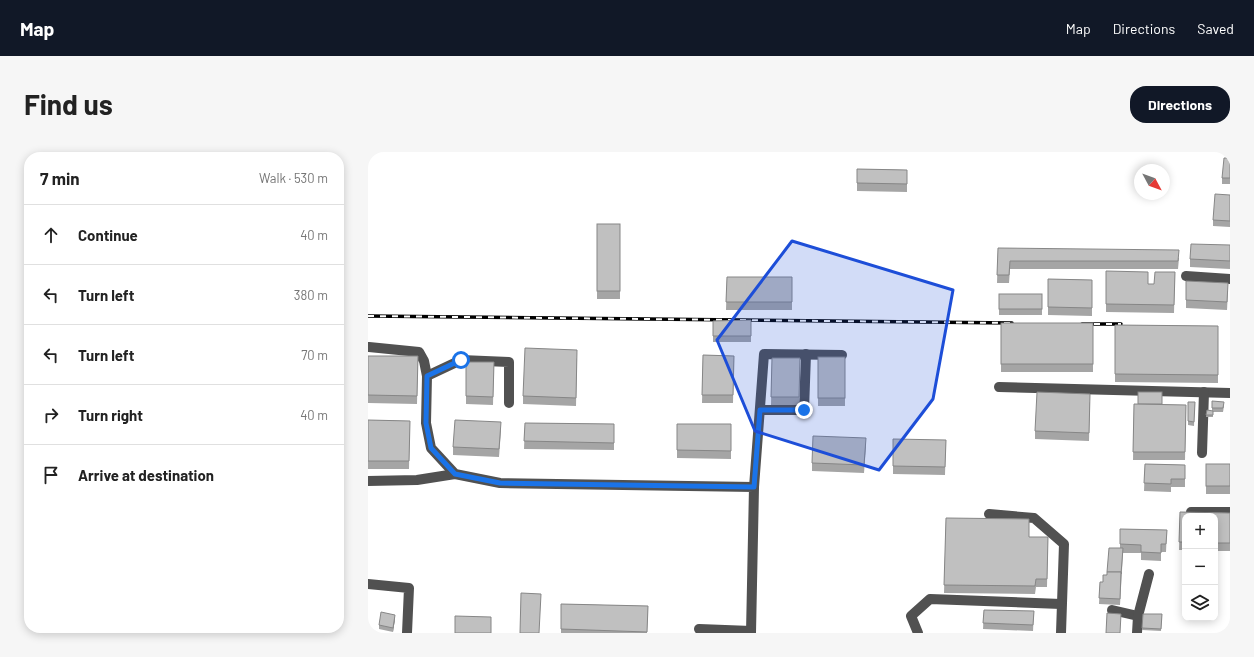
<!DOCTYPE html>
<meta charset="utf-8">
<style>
body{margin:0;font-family:Barlow,sans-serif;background:#f6f6f6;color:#222}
.controls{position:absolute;right:12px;bottom:12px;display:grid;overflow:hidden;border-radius:8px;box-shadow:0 2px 10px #0003}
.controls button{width:36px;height:36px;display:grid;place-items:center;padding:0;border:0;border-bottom:1px solid #e0e0e0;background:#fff;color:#222;font:20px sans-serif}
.compass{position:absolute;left:766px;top:12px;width:36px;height:36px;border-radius:50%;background:#fff;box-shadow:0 2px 10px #0003;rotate:131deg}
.stop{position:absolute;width:12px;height:12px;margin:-9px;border:3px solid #1a73e8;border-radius:50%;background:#fff}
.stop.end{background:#1a73e8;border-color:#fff;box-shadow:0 1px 4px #0008}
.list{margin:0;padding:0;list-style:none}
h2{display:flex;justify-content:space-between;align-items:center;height:52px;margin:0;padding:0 16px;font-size:17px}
h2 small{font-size:13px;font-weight:400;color:#767676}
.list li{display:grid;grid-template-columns:26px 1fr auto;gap:12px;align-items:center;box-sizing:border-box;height:60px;padding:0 16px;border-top:1px solid #e0e0e0}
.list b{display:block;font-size:15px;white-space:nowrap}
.list em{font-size:13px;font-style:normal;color:#767676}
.icon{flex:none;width:22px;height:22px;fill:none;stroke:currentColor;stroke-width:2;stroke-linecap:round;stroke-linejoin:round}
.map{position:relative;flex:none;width:862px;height:481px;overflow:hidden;border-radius:16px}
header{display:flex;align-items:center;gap:24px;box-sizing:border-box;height:56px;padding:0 20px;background:#111827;color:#fff}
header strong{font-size:19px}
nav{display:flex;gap:22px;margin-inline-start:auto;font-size:14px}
.intro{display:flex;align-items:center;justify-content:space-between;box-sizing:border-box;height:96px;padding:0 24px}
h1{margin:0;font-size:28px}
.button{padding:10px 18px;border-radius:16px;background:#111827;color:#fff;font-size:14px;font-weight:700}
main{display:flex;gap:24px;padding:0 24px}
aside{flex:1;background:#fff;border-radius:16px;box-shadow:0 2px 10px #0003}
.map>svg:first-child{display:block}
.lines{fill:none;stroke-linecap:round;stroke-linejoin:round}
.minor{stroke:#515151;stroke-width:10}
.rail-casing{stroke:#000;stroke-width:3.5}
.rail{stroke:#fff;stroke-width:2;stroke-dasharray:6;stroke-linecap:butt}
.wall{fill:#a5a5a5}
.shaded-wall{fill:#868686}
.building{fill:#c0c0c0;stroke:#868686}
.route{stroke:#1a73e8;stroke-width:5}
.marked{fill:#1d4ed8;fill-opacity:0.2;stroke:#1d4ed8;stroke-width:3;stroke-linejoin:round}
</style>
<header>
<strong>Map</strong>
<nav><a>Map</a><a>Directions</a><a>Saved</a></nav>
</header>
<div class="intro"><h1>Find us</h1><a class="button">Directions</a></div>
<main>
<aside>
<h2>7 min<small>Walk · 530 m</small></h2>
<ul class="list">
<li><svg class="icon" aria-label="ahead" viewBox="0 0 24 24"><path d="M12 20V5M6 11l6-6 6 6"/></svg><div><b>Continue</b></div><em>40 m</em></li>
<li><svg class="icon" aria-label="left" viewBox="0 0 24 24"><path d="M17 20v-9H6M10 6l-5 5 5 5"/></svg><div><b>Turn left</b></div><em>380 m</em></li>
<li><svg class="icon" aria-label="left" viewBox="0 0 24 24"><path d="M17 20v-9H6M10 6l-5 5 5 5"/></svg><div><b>Turn left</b></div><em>70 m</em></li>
<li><svg class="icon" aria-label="right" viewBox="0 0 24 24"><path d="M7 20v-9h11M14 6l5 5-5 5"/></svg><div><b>Turn right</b></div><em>40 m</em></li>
<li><svg class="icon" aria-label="arrive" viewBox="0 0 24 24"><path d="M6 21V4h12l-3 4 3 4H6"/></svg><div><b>Arrive at destination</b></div></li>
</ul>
</aside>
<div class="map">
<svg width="862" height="481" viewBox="0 0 862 481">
<rect width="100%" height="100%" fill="#fff"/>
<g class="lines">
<g class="minor">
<polyline points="818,124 862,127"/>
<polyline points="1,195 51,200 56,209 59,224 58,271 63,296 87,322 132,331 386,335 383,481"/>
<polyline points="59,224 93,208 141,210 141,251"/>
<polyline points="631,235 862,241"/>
<polyline points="392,258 436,258 438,202"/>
<polyline points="834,301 836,240"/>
<polyline points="0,329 49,328 87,322"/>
<polyline points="386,335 396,202 474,203"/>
<polyline points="823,360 862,360"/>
<polyline points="621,362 666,366 696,392 693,481"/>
<polyline points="0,432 41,436 39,481"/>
<polyline points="744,458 770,464"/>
<polyline points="331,477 383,479"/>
<polyline points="550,481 543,464 562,447 693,452"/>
<polyline points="769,481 770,464 781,422"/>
</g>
<g class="rail-casing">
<g id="rail">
<polyline points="0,164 644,171"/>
<polyline points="714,172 753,172"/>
</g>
</g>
<use href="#rail" class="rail"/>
</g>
<g class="wall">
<polygon points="862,6 862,32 854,32 854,26"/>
<polygon points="489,17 539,18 539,40 489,39"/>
<polygon points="862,43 862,75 845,74 845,68"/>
<rect x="229" y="72" width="23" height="75"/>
<polygon points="862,93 862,117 822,115 822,107"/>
<polygon points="630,96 811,106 810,117 642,117 641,131 629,131"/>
<polygon points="738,119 780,132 786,132 807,120 806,161 738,160"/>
<polygon points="359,125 424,125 424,158 358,158"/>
<polygon points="680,127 724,128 724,164 680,163"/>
<polygon points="860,139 859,158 818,156 818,148"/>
<rect x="631" y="142" width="43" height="21"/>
<polygon points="383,168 383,190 345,190 345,169"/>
<rect x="633" y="171" width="92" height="49"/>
<polygon points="747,173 850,174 850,231 747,230"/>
<polygon points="335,203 366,204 365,251 334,251"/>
<polygon points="0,204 50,204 49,252 0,251"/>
<rect x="450" y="205" width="27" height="49"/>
<polygon points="209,206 208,254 155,252 155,244"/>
<polygon points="404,206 432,206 431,253 403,253"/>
<polygon points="98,210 126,210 125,253 98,252"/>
<polygon points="844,249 856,254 855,260 845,260 845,265 838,265 839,258 844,259"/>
<polygon points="722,250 721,289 667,287 667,279"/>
<polygon points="820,250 827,250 826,274 820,273"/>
<polygon points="766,252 818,253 817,308 765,308"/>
<polygon points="0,268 42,269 41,317 0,317"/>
<polygon points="157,271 246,272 246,298 156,297"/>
<polygon points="309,272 363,272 363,307 309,306"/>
<polygon points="133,278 131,305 85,303 85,295"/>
<polygon points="578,288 577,323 525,322 525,314"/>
<polygon points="498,294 496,321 444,319 444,311"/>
<polygon points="777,312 817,313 817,335 803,335 803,340 776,339"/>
<rect x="838" y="312" width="24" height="30"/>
<polygon points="812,360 862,361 862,399 847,399 847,364 817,364 817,398 811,398"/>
<polygon points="578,366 661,385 680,385 679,435 668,435 667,442 576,441"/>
<polygon points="752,377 799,378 798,400 793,400 793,409 773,408 773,401 755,401 752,453 731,452 732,430 735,430 752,396"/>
<polygon points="193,452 280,454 279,481 193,481"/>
<polygon points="616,458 666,459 665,479 615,477"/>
<polygon points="775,462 794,462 793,479 774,478"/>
<polygon points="27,467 25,480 11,477 11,473"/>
</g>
<polygon class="shaded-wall" points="27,463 27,467 25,480 25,476"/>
<g class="building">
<polygon points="856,6 862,6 862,26 854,26"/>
<polygon points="489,17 539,18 539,32 489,31"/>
<polygon points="847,42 862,43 862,69 845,68"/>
<rect x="229" y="72" width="23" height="67"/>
<polygon points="823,92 862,93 862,109 822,107"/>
<polygon points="630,96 811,98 810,109 642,109 641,123 629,123"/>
<polygon points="738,119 780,120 780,132 786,132 787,120 807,120 806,153 738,152"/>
<polygon points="359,125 424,125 424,150 358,150"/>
<polygon points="680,127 724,128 724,156 680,155"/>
<polygon points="818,129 860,131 859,150 818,148"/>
<rect x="631" y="142" width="43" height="15"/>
<polygon points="383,168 383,184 345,184 345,169"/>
<rect x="633" y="171" width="92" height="41"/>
<polygon points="747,173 850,174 850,223 747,222"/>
<polygon points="157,196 209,198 208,246 155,244"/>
<polygon points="335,203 366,204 365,243 334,243"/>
<polygon points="0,204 50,204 49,244 0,243"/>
<rect x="450" y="205" width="27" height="41"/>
<polygon points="404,206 432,206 431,245 403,245"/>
<polygon points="98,210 126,210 125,245 98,244"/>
<polygon points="669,240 722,242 721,281 667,279"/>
<rect x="770" y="240" width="24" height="12"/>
<polygon points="844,249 856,250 855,256 844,256"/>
<polygon points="820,250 827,250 826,270 820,269"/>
<polygon points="766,252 818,253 817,300 765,300"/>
<polygon points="839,258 845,259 845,263 838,263"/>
<polygon points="0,268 42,269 41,309 0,309"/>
<polygon points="87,268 133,270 131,297 85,295"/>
<polygon points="157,271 246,272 246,291 156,289"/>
<polygon points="309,272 363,272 363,299 309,298"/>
<polygon points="445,284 498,286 496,313 444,311"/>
<polygon points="525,287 578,288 577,315 525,314"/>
<polygon points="777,312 817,313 817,327 803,327 803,332 776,331"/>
<rect x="838" y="312" width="24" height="22"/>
<polygon points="812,360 862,361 862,391 847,391 847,364 817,364 817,390 811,390"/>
<polygon points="578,366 661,367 661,385 680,385 679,427 668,427 667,434 576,433"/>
<polygon points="752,377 799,378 798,392 793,392 793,401 773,400 773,393 752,392"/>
<polygon points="741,396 755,396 753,422 753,420 739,420"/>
<polygon points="739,420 753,420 752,447 731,446 732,430 735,430 735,423 739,423"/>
<polygon points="153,441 173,442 171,481 152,481"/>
<polygon points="193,452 280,454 279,480 193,477"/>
<polygon points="616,458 666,459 665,473 615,471"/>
<polygon points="13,460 27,463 25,476 11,473"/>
<polygon points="739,461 753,462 752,481 738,481"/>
<polygon points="775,462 794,462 793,477 774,476"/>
<polygon points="87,464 123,465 123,481 87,481"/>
</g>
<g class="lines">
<polyline class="route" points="93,208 59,224 58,271 63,296 87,322 132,331 386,335 392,258 436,258"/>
</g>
<path class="marked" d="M424,89L585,138L565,247L511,318L387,279L349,188Z"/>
</svg>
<div class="controls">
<button>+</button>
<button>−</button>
<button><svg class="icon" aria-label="layers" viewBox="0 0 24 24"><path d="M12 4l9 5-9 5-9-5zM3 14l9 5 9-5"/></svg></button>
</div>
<svg class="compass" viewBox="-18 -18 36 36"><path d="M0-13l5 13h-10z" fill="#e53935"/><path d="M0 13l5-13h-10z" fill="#767676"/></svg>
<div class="stop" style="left:93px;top:208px"></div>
<div class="stop end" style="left:436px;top:258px"></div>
</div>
</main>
